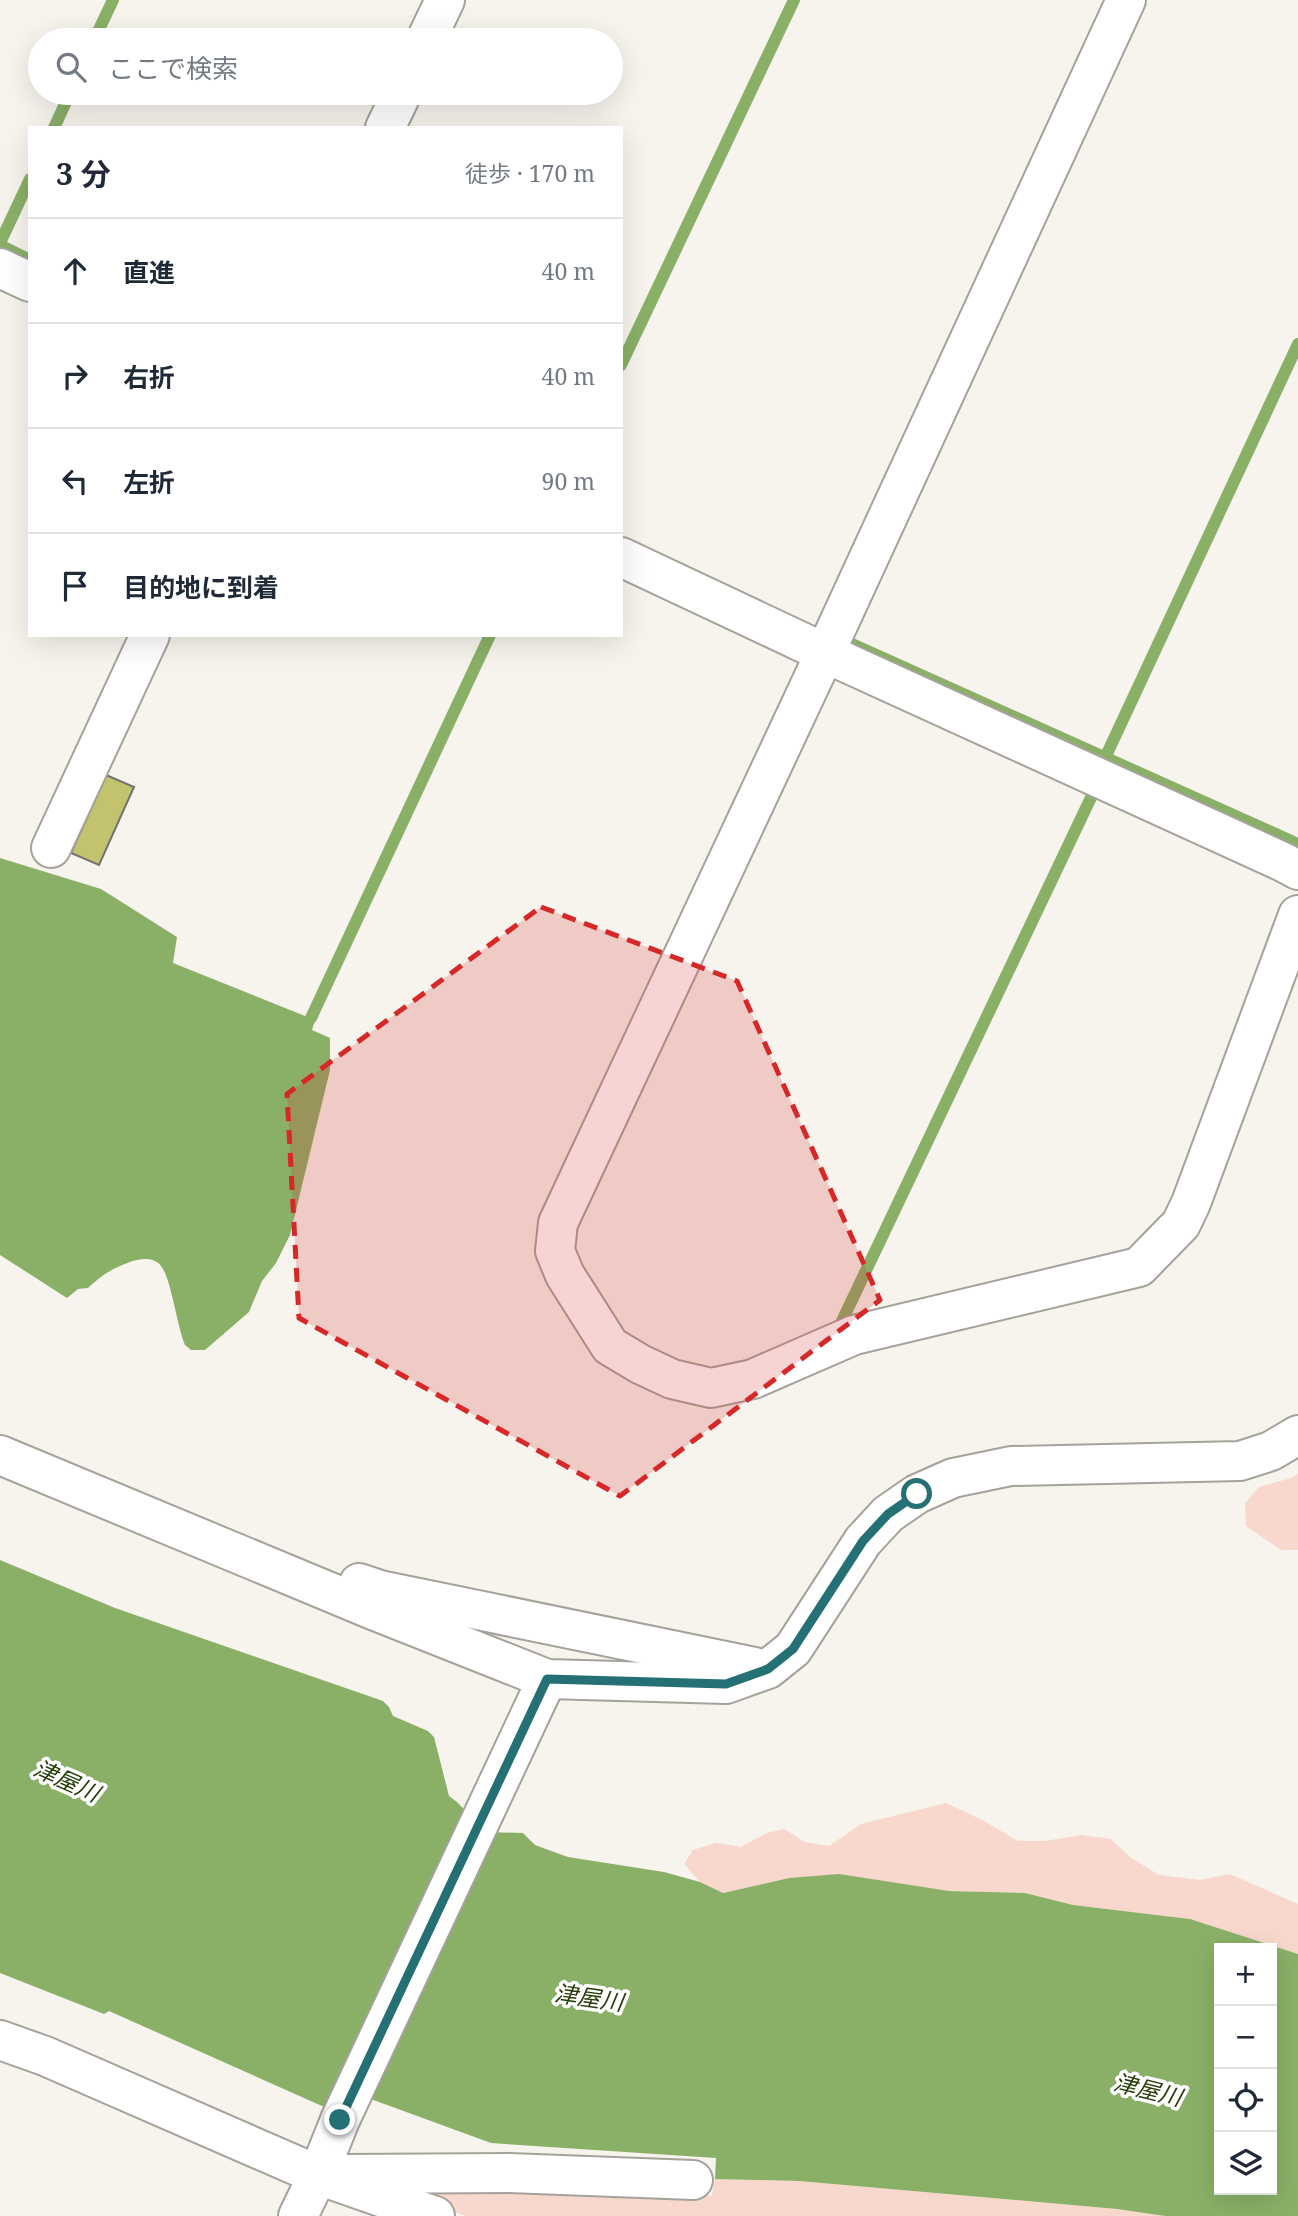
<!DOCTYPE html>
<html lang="ja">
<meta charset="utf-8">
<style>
body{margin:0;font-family:"Noto Serif","Noto Sans JP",serif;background:#f2f2f3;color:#1f2937}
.controls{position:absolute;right:21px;bottom:21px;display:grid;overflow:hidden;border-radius:0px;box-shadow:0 7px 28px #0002}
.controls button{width:63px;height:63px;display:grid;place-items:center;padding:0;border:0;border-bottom:2px solid #e0e1e3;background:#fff;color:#1f2937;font:35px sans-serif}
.stop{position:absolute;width:21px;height:21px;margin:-16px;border:5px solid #257074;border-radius:50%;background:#fff}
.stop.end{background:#257074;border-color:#fff;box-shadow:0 2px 7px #0008}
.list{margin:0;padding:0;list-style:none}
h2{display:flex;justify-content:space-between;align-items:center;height:91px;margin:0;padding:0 28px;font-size:30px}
h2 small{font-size:23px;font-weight:400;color:#747a83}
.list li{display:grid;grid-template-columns:46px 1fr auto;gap:21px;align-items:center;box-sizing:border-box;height:105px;padding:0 28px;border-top:2px solid #e0e1e3}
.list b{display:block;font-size:26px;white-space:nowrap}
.list em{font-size:23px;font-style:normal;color:#747a83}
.icon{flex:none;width:38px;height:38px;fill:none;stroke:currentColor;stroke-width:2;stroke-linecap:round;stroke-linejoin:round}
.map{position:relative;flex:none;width:1298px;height:2216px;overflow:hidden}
.search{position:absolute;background:#fff;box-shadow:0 7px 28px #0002;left:28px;top:28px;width:595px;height:77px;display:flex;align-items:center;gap:18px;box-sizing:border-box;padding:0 24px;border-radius:38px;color:#747a83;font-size:26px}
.panel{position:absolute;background:#fff;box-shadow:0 7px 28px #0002;left:28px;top:126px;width:595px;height:511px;border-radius:0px}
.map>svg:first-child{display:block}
.green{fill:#f8d7cc}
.water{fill:#8ab068;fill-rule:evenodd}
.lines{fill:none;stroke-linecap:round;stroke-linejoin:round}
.stream{stroke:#8ab068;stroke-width:12}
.building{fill:#c3c36e;stroke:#72736c;stroke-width:2}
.minor-casing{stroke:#a5a29c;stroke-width:42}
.minor{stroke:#fff;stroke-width:38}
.route{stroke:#257074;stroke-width:9}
.marked{fill:#d62828;fill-opacity:0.2;stroke:#d62828;stroke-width:5;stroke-dasharray:14 9;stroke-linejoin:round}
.labels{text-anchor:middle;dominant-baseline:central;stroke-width:7;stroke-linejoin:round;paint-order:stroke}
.water-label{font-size:23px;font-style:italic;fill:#253d07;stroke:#fff}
</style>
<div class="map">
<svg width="1298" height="2216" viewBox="0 0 1298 2216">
<rect width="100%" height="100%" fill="#f7f3ed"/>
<g class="green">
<polygon points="1298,1474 1298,1550 1281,1550 1246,1526 1245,1503 1259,1487 1291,1478"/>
<polygon points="946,1803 984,1821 1018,1841 1045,1841 1081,1835 1111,1839 1130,1857 1159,1875 1200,1880 1230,1874 1298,1904 1298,1954 1190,1919 1073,1905 1025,1893 949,1891 789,1878 723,1893 700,1882 684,1864 693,1850 716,1843 741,1847 767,1833 784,1829 805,1842 829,1846 861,1824"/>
<polygon points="715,2179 799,2181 1117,2209 1165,2216 466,2216 392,2189 518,2184 712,2196"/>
</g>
<g class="water">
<path d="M0,858L101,889L177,937L173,963L315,1020L312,1030L330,1038V1070L290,1235L276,1263L262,1281L249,1312L205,1350H191L185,1345C177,1326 171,1278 161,1266C153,1256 139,1259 130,1262C111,1269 102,1275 88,1288L78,1289L67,1298L0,1255Z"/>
<path d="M0,1560L115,1608L383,1701L389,1707L393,1716L428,1731L434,1737L449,1796L457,1802L486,1832L523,1833L535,1845L568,1857L664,1872L700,1882L723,1893L789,1878L839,1874L949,1891L1025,1893L1073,1905L1190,1919L1298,1954V2216H1165L1117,2209L799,2181L715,2179L716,2158L491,2143L368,2098L331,2110L109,2011L104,2014L0,1973ZM1219,1948H1272V2190H1219Z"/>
</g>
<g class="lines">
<g class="stream">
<polyline points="94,40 113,0"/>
<polyline points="54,128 70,93"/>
<polyline points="0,243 30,179"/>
<polyline points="0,245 30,260"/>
<polyline points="621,365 794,0"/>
<polyline points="843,640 1298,844"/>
<polyline points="1105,758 1298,344"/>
<polyline points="311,1018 490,635"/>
<polyline points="842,1321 1096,787"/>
</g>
</g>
<polygon class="building" points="106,775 134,787 99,865 71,853"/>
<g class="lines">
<g class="minor-casing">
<g id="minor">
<polyline points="1126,0 825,653 558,1223 555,1251 565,1275 610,1346 640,1364 672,1379 711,1388 753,1379 854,1335 1139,1267 1181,1224 1191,1203 1298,915"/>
<polyline points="426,40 445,0"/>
<polyline points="385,128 402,93"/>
<polyline points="0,268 30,282"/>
<polyline points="621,557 825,653 1283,862 1298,870"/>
<polyline points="51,848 150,635"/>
<polyline points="0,1455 373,1610 547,1679 726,1684 768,1669 793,1649 863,1541 888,1514 917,1494 953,1478 1011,1466 1240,1461 1271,1451 1298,1435"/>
<polyline points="359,1583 380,1590 755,1667"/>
<polyline points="0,2040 45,2056 318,2175 435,2216"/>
<polyline points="345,2174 509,2173 693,2180"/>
<polyline points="298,2216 318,2175 340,2120 547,1679"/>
</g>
</g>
<use href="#minor" class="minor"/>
</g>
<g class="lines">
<polyline class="route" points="340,2120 547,1679 726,1684 768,1669 793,1649 863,1541 888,1514 917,1494"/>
</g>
<path class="marked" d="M541,907L737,981L880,1300L620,1496L299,1318L287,1094Z"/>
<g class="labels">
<g class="water-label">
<text transform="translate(67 1780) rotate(24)">津屋川</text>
<text transform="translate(589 1997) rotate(8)">津屋川</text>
<text transform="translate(1148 2089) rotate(14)">津屋川</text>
</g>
</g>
</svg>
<div class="controls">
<button>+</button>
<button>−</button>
<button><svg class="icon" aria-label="locate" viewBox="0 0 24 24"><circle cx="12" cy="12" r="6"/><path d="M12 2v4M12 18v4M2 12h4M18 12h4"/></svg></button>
<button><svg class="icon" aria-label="layers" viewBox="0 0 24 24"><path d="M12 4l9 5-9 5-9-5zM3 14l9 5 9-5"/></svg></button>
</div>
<div class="stop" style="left:917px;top:1494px"></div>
<div class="stop end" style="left:340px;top:2120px"></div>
<div class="search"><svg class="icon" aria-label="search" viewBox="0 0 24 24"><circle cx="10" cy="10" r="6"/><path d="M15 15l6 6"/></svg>ここで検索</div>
<section class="panel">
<h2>3 分<small>徒歩 · 170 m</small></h2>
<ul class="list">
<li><svg class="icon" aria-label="ahead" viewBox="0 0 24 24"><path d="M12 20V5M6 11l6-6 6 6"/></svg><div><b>直進</b></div><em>40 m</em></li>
<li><svg class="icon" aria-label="right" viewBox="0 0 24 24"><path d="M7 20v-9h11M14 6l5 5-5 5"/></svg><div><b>右折</b></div><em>40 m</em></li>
<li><svg class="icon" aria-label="left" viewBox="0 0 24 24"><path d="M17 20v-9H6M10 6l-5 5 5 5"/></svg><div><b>左折</b></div><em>90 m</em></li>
<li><svg class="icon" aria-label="arrive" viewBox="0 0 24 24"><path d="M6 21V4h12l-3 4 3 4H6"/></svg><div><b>目的地に到着</b></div></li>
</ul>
</section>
</div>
